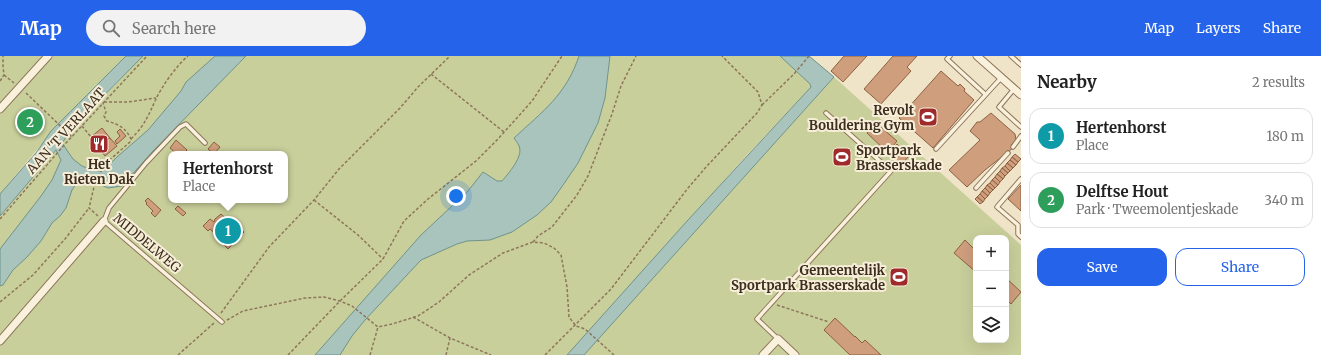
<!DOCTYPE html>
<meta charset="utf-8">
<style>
body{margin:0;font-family:Merriweather,serif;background:#f2f2f2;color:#222}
.controls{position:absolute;right:12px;bottom:12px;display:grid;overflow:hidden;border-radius:8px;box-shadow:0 4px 16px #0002}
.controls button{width:36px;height:36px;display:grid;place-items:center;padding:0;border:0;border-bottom:1px solid #e0e0e0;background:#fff;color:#222;font:20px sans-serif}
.you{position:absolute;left:456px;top:140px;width:14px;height:14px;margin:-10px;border:3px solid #fff;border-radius:50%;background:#1a73e8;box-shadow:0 0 0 6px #1a73e833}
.badge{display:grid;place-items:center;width:26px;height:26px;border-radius:50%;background:#2563eb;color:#fff;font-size:13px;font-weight:700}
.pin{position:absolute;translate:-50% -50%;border:2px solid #fff;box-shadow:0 1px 4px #0006}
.popup{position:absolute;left:168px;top:95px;width:120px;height:52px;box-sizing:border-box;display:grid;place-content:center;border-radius:8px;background:#fff;filter:drop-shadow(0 1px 3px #0005);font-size:13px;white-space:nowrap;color:#767676}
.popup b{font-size:15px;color:#222}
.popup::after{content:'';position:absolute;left:50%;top:100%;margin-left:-8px;border:8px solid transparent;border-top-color:#fff}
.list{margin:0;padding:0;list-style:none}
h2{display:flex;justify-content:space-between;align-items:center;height:52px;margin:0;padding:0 16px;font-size:17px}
h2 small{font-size:13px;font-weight:400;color:#767676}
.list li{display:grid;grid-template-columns:26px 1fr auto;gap:12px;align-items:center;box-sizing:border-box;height:56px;margin:0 8px 8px;padding:0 8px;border:1px solid #e0e0e0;border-radius:12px}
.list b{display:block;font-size:15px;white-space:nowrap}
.list p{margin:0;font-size:13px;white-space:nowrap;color:#767676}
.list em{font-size:13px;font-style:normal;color:#767676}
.actions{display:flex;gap:8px;padding:12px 16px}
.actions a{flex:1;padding:9px 0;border:1px solid #2563eb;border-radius:12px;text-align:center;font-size:14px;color:#2563eb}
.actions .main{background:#2563eb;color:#fff}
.icon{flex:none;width:22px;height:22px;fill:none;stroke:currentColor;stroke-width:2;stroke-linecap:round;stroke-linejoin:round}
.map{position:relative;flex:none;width:1021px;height:299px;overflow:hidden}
header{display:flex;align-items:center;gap:24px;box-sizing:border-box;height:56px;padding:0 20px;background:#2563eb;color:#fff}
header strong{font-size:19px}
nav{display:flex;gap:22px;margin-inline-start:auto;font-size:14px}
.search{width:280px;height:36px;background:#f2f2f2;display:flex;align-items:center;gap:10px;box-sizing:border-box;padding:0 14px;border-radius:22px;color:#767676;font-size:15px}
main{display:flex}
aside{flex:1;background:#fff}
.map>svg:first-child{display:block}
.green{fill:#c9cf9b;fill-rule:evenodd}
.water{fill:#a9c4bc;stroke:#6f938a}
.building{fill:#cf9f7d;stroke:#8d5f41}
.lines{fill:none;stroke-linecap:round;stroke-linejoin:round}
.lane-casing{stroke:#8d765c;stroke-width:5.5}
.street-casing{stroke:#8d765c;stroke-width:9}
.path{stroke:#8d765c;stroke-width:1.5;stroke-dasharray:3 2;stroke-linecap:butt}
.lane{stroke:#faf1dc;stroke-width:3.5}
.street{stroke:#faf1dc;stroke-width:7}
.labels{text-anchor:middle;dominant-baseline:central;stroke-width:4;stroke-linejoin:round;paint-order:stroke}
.poi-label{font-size:13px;font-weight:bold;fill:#3d2e20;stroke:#f7eed8;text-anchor:end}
.street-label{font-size:13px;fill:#3d2e20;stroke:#f7eed8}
</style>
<header>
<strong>Map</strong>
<div class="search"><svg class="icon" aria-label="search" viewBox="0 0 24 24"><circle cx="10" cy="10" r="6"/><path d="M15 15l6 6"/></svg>Search here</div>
<nav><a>Map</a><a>Layers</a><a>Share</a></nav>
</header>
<main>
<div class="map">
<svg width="1021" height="299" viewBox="0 0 1021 299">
<rect width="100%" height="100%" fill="#f0e4c8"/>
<g class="green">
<polygon points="0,0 126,0 61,65 0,138"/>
<path d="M142,0H794L811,31L746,100L568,299H0V157L47,102ZM171,98H285V144H171Z"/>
<path d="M834,21L1021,189V299H582ZM976,182H1006V284H976Z"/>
</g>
<g class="water">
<polygon points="126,0 143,0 75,69 62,87 73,103 82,110 92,114 100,115 105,113 117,101 148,74 181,35 186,26 215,0 246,0 152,96 122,130 108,132 88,123 76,128 72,134 66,152 60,160 52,167 41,185 27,201 13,214 3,229 0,230 0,193 41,140 52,124 61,104 56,94 0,160 0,138 36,97 51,75"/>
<path d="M579,0H610L605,42L598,67L578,107L561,132L551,146L537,159L512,176L490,184L467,185L457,188L421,204L365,264L352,280L340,299H315L421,179L468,135L483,116L497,125H502C508,118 524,100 519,90C518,87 515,84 514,82C543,55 566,39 579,0Z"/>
<polygon points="780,0 809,0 834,21 584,299 567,299 688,164 811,31 810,28"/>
</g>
<g class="building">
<polygon points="844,0 867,0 843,26 831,15"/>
<polygon points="893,0 917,0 907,11 911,15 881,48 864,33"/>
<polygon points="941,15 958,30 960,28 965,33 964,35 974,44 933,92 899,62"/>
<polygon points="991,57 1015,78 1016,84 1011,89 1013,92 985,114 967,131 949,114 980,84 970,75 977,66 980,66"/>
<polygon points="876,67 897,85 893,90 895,91 897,88 909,100 901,109 889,98 892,94 891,92 887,96 867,77"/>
<polygon points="102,72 110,82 105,85 102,81 96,81 94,83 92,80"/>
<polygon points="120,73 126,80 117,88 115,85 120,80 117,76"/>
<polygon points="96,81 102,81 105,85 110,82 117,90 105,100 101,95 95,95 92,90 92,85"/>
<polygon points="176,84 187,94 183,98 177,98 170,92"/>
<polygon points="214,86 220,91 214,98 208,93"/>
<polygon points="1015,98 1021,103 1018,106 1012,101"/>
<polygon points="1012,101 1018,106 1016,109 1010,104"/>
<polygon points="1010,104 1016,109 1013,112 1007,107"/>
<polygon points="1007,107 1013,112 1010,115 1005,110"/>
<polygon points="1005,110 1010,115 1008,117 1002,112"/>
<polygon points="1002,112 1008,117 1005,120 1000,115"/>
<polygon points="1000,115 1005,120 1003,123 997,118"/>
<polygon points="997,118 1003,123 1000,126 995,121"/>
<polygon points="995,121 1000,126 998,129 992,124"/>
<polygon points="992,124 998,129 995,132 990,127"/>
<polygon points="990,127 995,132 993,134 987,129"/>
<polygon points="987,129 993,134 990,137 985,132"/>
<polygon points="1021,129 1021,155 1008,143"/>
<polygon points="985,132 990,137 988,140 982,135"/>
<polygon points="982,135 988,140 985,143 980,138"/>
<polygon points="980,138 985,143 983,146 977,141"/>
<polygon points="977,141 983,146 980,148 975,143"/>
<polygon points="148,142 161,154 155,161 151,157 153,155 146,148 147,147 145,145"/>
<polygon points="178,150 186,157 183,160 175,153"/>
<polygon points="221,158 234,170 235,168 244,176 228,193 220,185 223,182 221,180 220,182 210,173 208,175 203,170 210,163 214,166 215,163"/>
<polygon points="965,184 976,195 976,216 954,197"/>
<polygon points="1006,222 1021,236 1011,248 1006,243"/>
<polygon points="835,262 855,281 855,280 862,287 865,284 881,299 850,299 824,274"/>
</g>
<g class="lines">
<g class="lane-casing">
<g id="lane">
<polyline points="950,0 947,3 985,38"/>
<polyline points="1011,0 1021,9"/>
<polyline points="1014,33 999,51 1021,71"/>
<polyline points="205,87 186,68 180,71 146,107 109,152 104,165 222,266"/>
<polyline points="1013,91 1021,80"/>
<polyline points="936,93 1001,22"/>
<polyline points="1021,123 997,151 1018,169 1018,178 1021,181"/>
<polyline points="976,132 1008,97"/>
<polyline points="778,283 757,263 891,115 826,57"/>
</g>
</g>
<g class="street-casing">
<g id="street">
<polyline points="977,0 1021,39"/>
<polyline points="0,53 48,0"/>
<polyline points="0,285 104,165"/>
<polyline points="763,299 778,283 795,299"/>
</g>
</g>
<g class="path">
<polyline points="431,18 504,76"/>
<polyline points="4,19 14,27"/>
<polyline points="0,25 4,19 3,10 3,0"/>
<polyline points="26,37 72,81"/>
<polyline points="104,46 128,46 156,42"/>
<polyline points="762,49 794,18 809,0"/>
<polyline points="82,70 91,81 90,87 92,88"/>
<path d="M131,83C145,69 148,60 156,43C162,30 177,9 188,0"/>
<polyline points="314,144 358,179 383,203"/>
<path d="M98,160L89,152L94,131L104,109L130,86L131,83C126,72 118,68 107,65L104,60L106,56L103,47"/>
<polyline points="0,163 66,87 147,0"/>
<polyline points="533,186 538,180 552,171 577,139 588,120 612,58 621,30 636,0"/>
<polyline points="0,246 33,219 65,183 89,152"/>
<polyline points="777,249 829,266"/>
<polyline points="221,257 269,191 314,144 339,113 400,52 418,31 450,0"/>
<polyline points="413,261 450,282 491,299"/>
<polyline points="227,264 243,255 305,242 324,241 340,245 352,250 378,271 392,268 418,260 439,246 469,219 503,197 533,186 544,187 554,192 561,199 567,231 569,261 576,270 585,273 614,299"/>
<polyline points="178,299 214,267"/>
<polyline points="288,299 340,245 383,203 404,165 428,143 476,105 498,83 532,45 562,0"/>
<polyline points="370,299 378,271"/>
<polyline points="446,299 450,282"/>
<polyline points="545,299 611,233 688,132 707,110 757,57 762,49 758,36 722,0"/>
</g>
<use href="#lane" class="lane"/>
<use href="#street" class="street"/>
</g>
<defs>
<g id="stadium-square" transform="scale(1)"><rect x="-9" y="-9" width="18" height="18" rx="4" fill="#9e2a2b" stroke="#f7eed8"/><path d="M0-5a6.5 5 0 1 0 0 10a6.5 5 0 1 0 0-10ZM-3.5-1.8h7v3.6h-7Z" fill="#fff"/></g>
<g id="restaurant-square" transform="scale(1)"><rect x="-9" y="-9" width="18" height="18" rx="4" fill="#9e2a2b" stroke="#f7eed8"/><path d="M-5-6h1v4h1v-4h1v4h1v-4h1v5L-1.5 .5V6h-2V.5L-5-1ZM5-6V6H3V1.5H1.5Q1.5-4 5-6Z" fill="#fff"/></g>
</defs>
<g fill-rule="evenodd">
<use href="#stadium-square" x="928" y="61"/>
<use href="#restaurant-square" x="99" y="88"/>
<use href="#stadium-square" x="842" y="101"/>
<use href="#stadium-square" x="899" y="221"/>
</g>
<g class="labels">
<g class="poi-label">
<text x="914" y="54">Revolt<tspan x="914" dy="15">Bouldering Gym</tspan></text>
<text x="856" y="94" text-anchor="start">Sportpark<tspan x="856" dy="15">Brasserskade</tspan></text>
<text x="99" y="108" text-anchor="middle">Het<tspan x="99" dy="15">Rieten Dak</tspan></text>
<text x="885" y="214">Gemeentelijk<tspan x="885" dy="15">Sportpark Brasserskade</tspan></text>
</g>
<g class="street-label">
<text transform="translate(66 75) rotate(-48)">AAN 'T VERLAAT</text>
<text transform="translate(147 187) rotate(40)">MIDDELWEG</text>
</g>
</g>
</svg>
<div class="controls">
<button>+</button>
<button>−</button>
<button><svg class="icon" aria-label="layers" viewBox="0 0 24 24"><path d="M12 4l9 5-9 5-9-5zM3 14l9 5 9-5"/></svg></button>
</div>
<div class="you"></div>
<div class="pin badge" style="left:228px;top:175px;background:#0f9aa8">1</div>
<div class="popup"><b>Hertenhorst</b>Place</div>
<div class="pin badge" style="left:30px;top:66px;background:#2e9e5b">2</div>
</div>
<aside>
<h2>Nearby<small>2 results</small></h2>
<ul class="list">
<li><span class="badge" style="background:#0f9aa8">1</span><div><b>Hertenhorst</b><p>Place</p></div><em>180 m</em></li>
<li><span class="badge" style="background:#2e9e5b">2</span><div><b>Delftse Hout</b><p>Park · Tweemolentjeskade</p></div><em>340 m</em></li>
</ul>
<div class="actions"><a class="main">Save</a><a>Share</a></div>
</aside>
</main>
